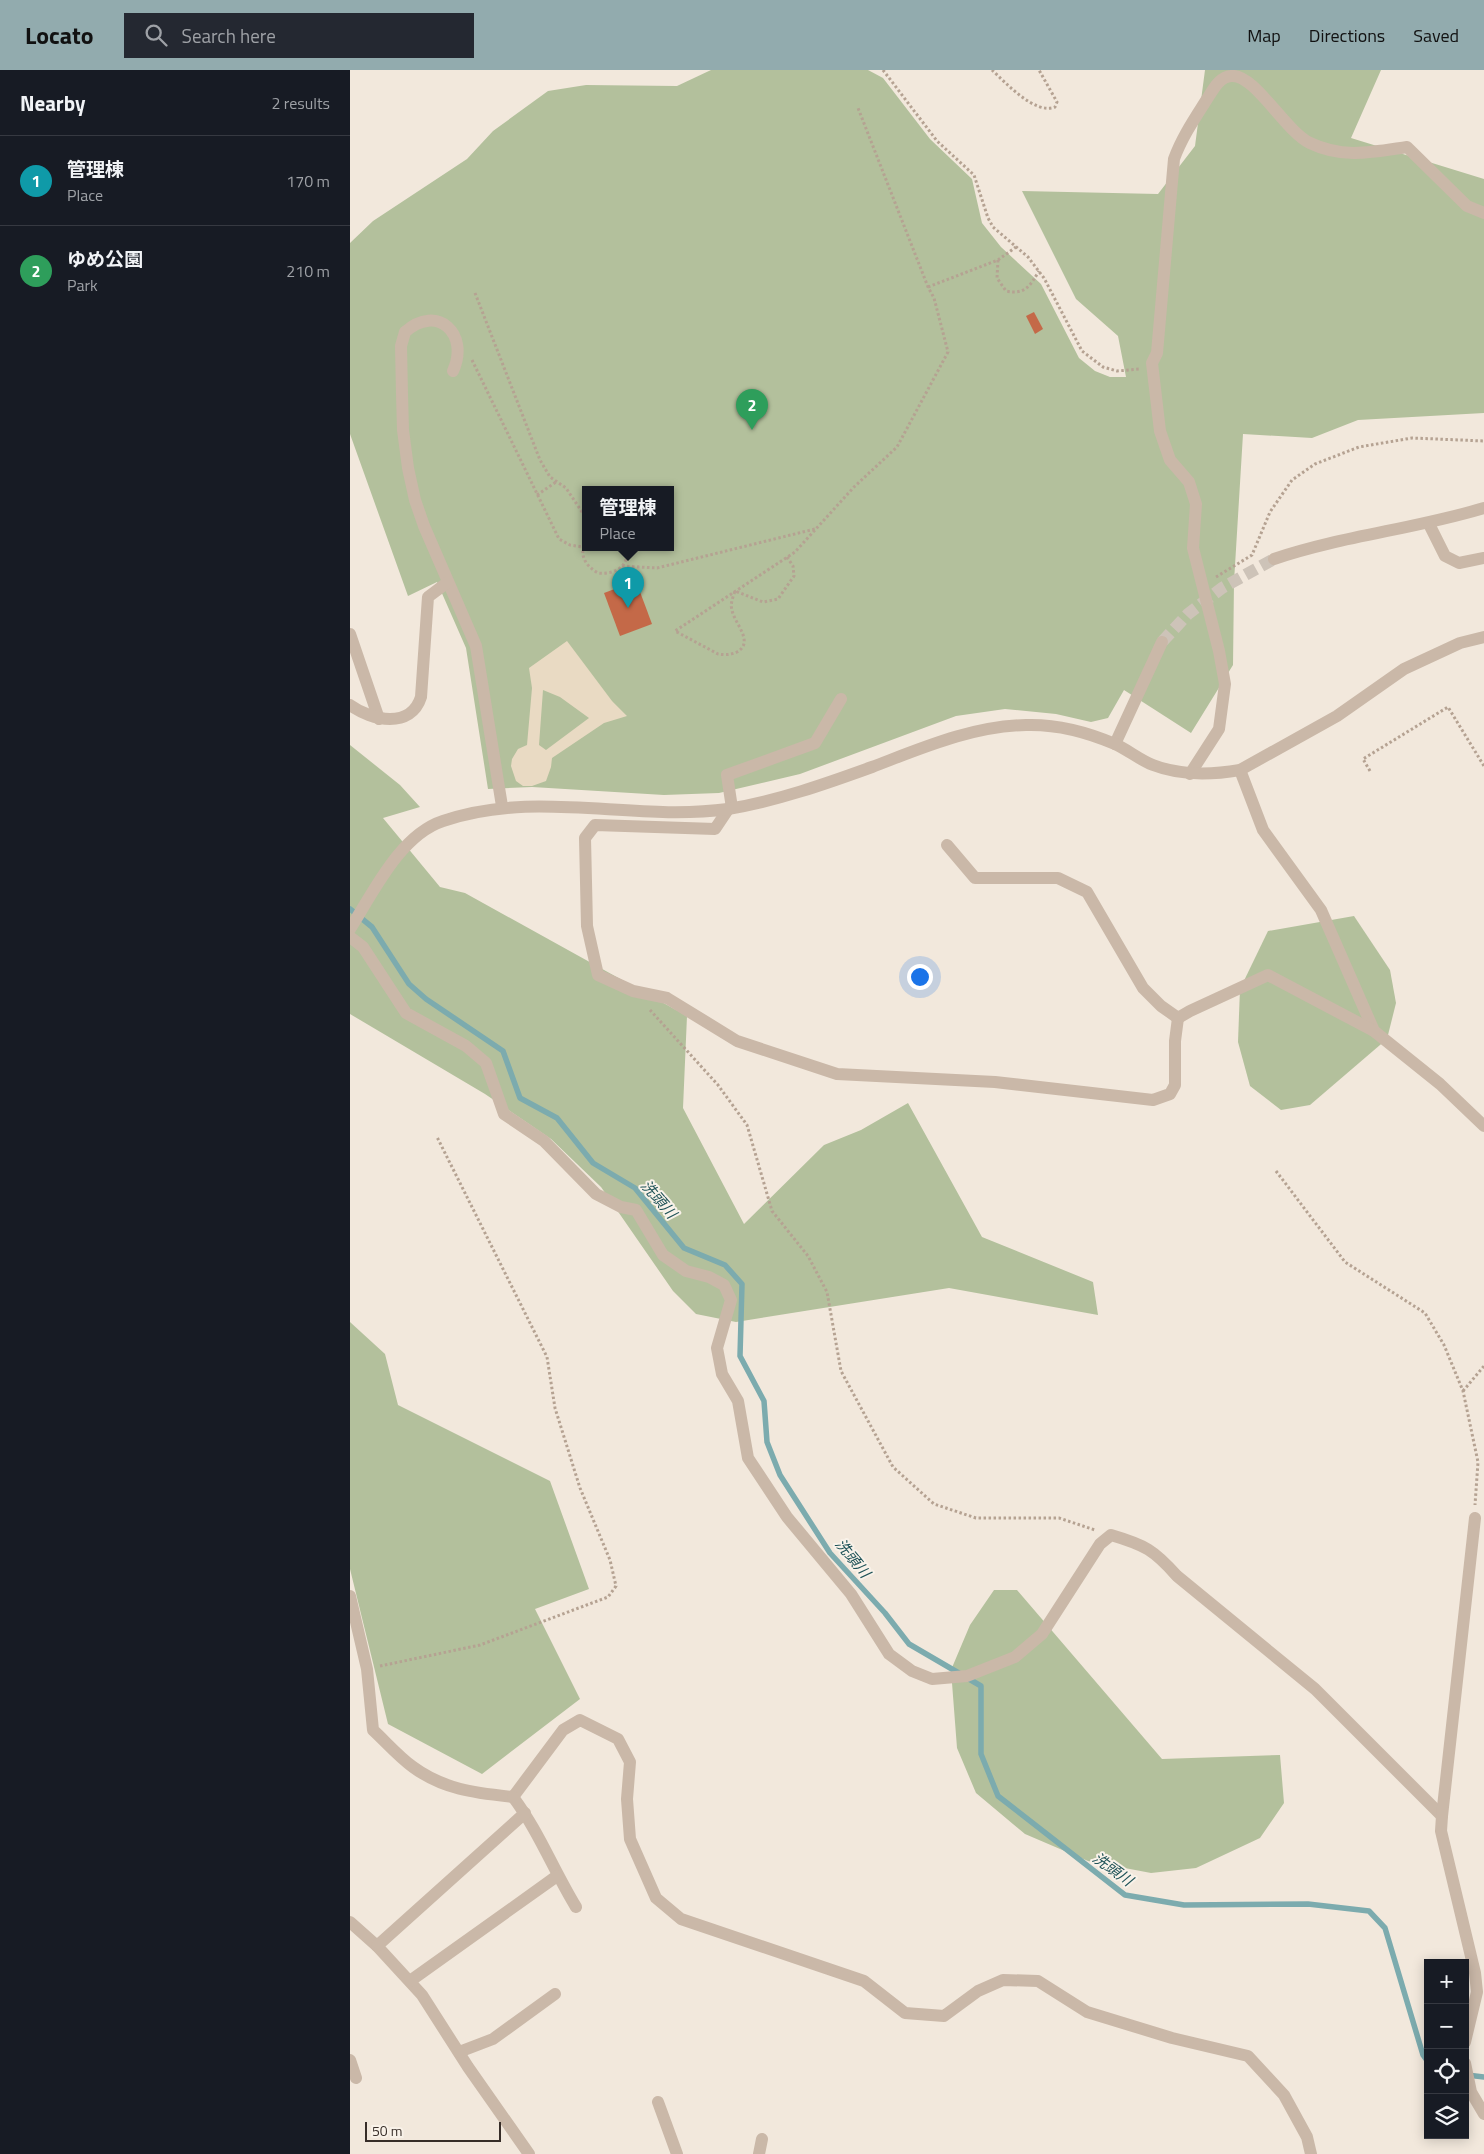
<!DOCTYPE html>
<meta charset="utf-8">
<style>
body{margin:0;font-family:"Titillium Web","Noto Sans JP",sans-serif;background:#242831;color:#f1f3f6}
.controls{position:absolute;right:15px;bottom:15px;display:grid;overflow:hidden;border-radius:0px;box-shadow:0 2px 12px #0003}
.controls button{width:45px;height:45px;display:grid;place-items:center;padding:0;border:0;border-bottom:1px solid #363941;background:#171b24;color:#f1f3f6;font:25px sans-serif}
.scale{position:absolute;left:15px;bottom:12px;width:136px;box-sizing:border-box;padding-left:5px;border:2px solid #372d28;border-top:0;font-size:14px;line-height:18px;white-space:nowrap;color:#372d28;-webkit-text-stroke:4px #f9f2e9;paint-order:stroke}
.you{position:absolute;left:569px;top:906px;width:18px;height:18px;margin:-12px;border:4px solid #fff;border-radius:50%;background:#1a73e8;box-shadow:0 0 0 8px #1a73e833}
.badge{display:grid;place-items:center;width:32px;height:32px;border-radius:50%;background:#92abae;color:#fff;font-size:16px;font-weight:700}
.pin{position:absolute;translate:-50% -41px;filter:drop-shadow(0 1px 2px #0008)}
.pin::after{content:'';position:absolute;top:26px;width:18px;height:15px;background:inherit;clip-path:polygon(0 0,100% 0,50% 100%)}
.popup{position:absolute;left:232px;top:416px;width:92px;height:65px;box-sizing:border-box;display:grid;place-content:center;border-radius:0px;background:#171b24;filter:drop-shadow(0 1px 4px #0005);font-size:16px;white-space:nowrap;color:#9ea1a6}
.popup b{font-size:19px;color:#f1f3f6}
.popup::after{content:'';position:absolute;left:50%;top:100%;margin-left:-10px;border:10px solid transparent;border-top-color:#171b24}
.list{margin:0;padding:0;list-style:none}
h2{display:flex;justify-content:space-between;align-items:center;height:65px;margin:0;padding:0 20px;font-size:21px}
h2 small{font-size:16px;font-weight:400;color:#9ea1a6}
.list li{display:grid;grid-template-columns:32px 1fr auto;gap:15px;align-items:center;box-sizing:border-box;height:90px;padding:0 20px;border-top:1px solid #363941}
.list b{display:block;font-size:19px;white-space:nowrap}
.list p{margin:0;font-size:16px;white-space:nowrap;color:#9ea1a6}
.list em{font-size:16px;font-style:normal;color:#9ea1a6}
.icon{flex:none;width:28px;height:28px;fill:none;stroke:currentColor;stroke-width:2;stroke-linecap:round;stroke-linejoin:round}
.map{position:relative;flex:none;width:1134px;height:2084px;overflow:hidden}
header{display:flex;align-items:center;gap:30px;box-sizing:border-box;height:70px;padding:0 25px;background:#92abae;color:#111}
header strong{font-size:24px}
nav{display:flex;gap:28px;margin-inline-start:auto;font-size:18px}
.search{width:350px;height:45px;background:#242831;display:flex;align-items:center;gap:12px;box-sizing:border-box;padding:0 18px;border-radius:0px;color:#9ea1a6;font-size:19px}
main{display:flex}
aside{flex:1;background:#171b24}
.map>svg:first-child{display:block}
.green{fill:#b3c09c;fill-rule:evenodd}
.plaza{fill:#e9dac3;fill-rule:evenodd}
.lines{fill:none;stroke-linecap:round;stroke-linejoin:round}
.stream{stroke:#7cabae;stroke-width:5.5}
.building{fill:#c46948}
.minor-tunnel{stroke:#cdc3b8;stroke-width:12;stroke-dasharray:12 6;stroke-linecap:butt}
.path{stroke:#b5a292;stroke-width:3;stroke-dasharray:2.5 2.5;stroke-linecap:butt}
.minor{stroke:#cab8a8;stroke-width:12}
.labels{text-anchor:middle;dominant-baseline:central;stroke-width:4;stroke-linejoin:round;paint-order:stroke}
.water-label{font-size:15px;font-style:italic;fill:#1e5257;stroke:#f9f2e9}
</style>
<header>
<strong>Locato</strong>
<div class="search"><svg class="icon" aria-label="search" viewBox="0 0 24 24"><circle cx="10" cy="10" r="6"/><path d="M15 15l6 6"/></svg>Search here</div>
<nav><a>Map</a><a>Directions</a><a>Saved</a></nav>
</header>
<main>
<aside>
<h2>Nearby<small>2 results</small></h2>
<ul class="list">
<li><span class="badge" style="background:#0f9aa8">1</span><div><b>管理棟</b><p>Place</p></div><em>170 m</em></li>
<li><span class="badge" style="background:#2e9e5b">2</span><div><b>ゆめ公園</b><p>Park</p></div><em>210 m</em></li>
</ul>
</aside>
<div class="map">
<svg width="1134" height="2084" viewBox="0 0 1134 2084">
<rect width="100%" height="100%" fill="#f2e8dc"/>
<g class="green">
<path d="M361,0H518L533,8L580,69L622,109L632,153L651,177L691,214L729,288L745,301L760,307H776L768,266L726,229L672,121L808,124L845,76L855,0H1031L1001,68L1134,109V343L1008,350L962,368L893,364L884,512L883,595L841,663L774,620L758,648L741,652L706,644L655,639L606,646L450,704L369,723L314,725L182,717L138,719L116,578L87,512L58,526L0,364V173L23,151L117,89L143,61L198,21L236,15L327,16ZM236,419H320V477H236Z"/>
<polygon points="0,675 50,715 70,737 33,748 90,817 115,823 337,946 333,1038 394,1154 474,1075 511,1060 558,1033 632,1167 743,1212 748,1245 599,1218 386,1252 346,1244 323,1221 251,1117 201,1069 135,1024 0,944"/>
<polygon points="1004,846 1040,900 1046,933 1037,969 960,1035 931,1040 900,1016 888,972 890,919 918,861"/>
<polygon points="0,1252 35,1284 48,1335 200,1411 239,1519 185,1539 230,1629 132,1704 38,1654 0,1499"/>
<polygon points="644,1520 667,1520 812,1689 930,1685 934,1733 910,1768 846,1798 801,1803 738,1791 675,1764 626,1723 607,1678 601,1600 620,1555"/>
</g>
<path class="plaza" d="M217,571L262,631L277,646L254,653L202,688L201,697L196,711L182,716H173L166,711L161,696L162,689L168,679L177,675L182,618L179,598ZM193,620L210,627L239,648L196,680L189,675Z"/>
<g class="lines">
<g class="stream">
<polyline points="0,839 22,857 59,914 76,929 153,981 170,1028 207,1048 243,1093 285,1118 334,1178 375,1195 392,1214 390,1286 414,1331 417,1372 430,1405 480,1483 535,1543 559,1574 631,1616 631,1684 648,1726 775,1825 834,1835 958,1834 1019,1841 1035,1858 1073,1985 1078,1992"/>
<polyline points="1117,2005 1134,2007"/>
</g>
</g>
<g class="building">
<polygon points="684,242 693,259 685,264 676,246"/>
<polygon points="286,511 302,554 270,566 254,523"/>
</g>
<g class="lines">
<polyline class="minor-tunnel" points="812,572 838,544 872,518 924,489"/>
<g class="path">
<polyline points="533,0 587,71 624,105 638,148 643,157 678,187 694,208 732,281 753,297 767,301 790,299"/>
<path d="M642,0C656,13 685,45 705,37L707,32L689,0"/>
<path d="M648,190L647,208L656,221C675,225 680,216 689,201"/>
<polyline points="578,217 648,190 666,177"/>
<polyline points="125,223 190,390 200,407 216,418 236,448"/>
<polyline points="122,290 209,469 220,475 233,477"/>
<polyline points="187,425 206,412"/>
<path d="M236,471C228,485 236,496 248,503C265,505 280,496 277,477"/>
<path d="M437,487L443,496L444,506L428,529L413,532L385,521C383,527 380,534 382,540C384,553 405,572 387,582C381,585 374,585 368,584L325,561L445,482L504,417L547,377L598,282L584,228L578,217L508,38"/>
<polyline points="272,496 307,498 465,459"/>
<polyline points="866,507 902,485 920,442 942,410 965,394 1009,377 1062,368 1134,371"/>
<polyline points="1020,701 1013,689 1098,637 1134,696"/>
<polyline points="300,940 368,1015 397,1055 422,1141 458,1186 477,1222 491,1301 543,1397 584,1434 626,1448 709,1448 745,1460"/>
<polyline points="926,1101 995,1192 1075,1243 1094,1275 1113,1321 1128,1392 1125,1435"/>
<polyline points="1113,1321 1134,1296"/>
<polyline points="30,1596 130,1575 258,1527 266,1516 260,1490 230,1418 205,1338 197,1287 87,1067"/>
</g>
<g class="minor">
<path d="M103,301C120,264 87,233 55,262L51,276L52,324L53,360L58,398L65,430L74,456L126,576L152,736"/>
<polyline points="1079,454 1095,486 1109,493 1134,488"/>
<path d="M924,489C992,466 1065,459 1134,438"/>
<polyline points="0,564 29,649"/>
<path d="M0,635C22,651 61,659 71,627L78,527L98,512"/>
<polyline points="765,674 812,572"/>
<polyline points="890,700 913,760 971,840 1024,961 1090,1014 1134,1056"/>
<path d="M840,704L869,659L875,614L869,581L843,478L846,434L839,412L820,390L810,361L802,293L807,283L824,89C832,67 845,48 857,29C863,20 869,7 881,6C904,3 935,61 960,73C993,89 1023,82 1057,77L1117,136L1134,143"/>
<polyline points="379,738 365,759 245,755 235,768 237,856 248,905 283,921 317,928 387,971 487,1004 645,1012 803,1030 820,1024 825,1015 825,971 828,948"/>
<polyline points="382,738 377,705 465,673 491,629"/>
<polyline points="597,775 625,808 708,808 737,822 793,918 811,936 828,948 840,941 918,905 1024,961"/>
<path d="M0,859C23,823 50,765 93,751C186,719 282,752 378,739C427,731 475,714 522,697C572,678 622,656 676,655C707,654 737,662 765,674C778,680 790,690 803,695C831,706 861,705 890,700L987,646L1054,599L1110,573L1134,567"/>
<path d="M0,867L13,877L56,943L116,976L136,993L154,1044L194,1071L246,1124L271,1137L286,1140L313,1185L336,1201L359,1207L374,1215L381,1230L367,1278L372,1304L388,1331L398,1388L437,1447L501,1524L539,1584L562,1601L582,1609L617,1606L665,1587L692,1564L750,1474L761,1465C795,1475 804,1480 827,1506L965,1619L1092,1746"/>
<path d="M0,1526L17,1599L23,1660C36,1672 49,1687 63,1697C94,1720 127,1723 163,1727L213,1660L230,1650L268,1669L280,1692L277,1729L280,1769L306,1828L331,1849L514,1911L555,1943L594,1946L628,1921L653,1910L688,1911L737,1942L822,1968L898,1986L934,2025L957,2067L961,2084"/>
<path d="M163,1727C188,1760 204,1801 226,1837"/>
<polyline points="0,1852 27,1876 72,1925 118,1997 179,2084"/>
<polyline points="27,1876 175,1743"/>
<polyline points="60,1911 207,1806"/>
<polyline points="1115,1972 1127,1922 1125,1903 1091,1761 1092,1746 1125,1448"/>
<polyline points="109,1982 143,1969 205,1924"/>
<polyline points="0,1990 6,2008"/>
<polyline points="1115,1993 1121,2022 1134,2044"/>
<polyline points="308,2032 327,2084"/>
<polyline points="409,2084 412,2069"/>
</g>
</g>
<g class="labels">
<g class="water-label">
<text transform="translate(309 1129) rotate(49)">洗頭川</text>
<text transform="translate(503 1488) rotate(51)">洗頭川</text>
<text transform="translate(763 1799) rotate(36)">洗頭川</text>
</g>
</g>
</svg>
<div class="controls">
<button>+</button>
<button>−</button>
<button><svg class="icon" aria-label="locate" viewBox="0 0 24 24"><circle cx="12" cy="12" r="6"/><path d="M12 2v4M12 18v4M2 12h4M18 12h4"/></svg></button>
<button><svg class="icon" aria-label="layers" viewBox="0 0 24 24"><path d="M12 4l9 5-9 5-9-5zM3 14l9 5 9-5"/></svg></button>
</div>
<div class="scale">50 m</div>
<div class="you"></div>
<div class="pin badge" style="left:278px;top:538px;background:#0f9aa8">1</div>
<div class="popup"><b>管理棟</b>Place</div>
<div class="pin badge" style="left:402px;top:360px;background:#2e9e5b">2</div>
</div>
</main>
